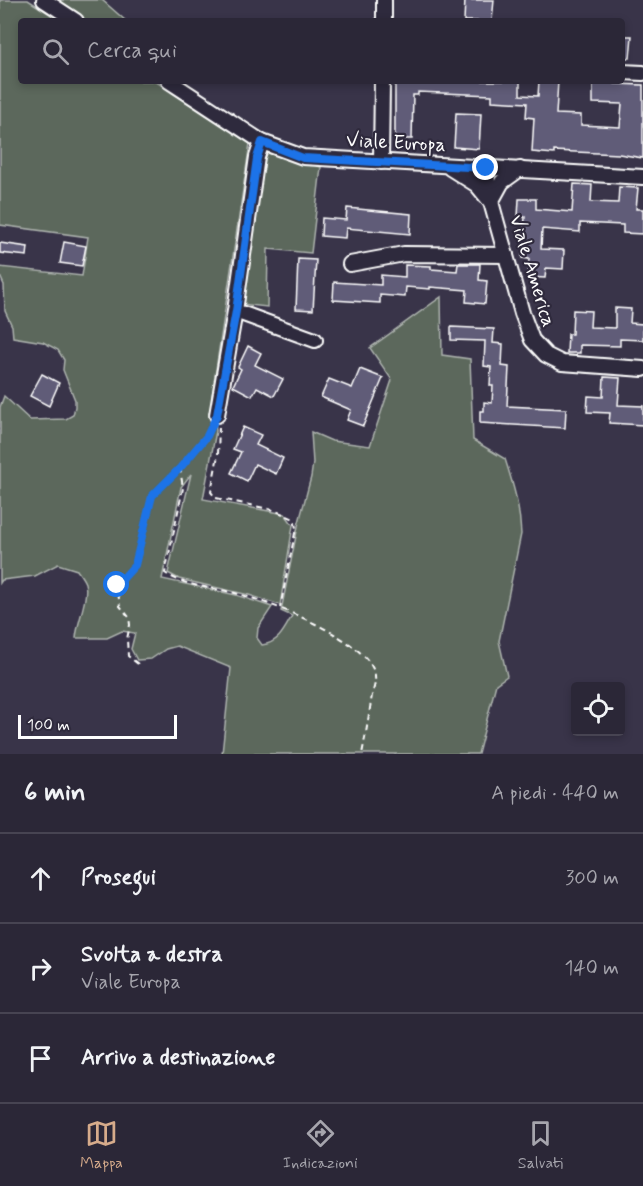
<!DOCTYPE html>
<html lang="it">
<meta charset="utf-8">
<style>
body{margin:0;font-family:Mynerve,sans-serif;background:#373342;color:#f1f3f6}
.controls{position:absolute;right:18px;bottom:18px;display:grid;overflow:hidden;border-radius:6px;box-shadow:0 3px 9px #0003}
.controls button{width:54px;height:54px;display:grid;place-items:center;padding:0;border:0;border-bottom:2px solid #474452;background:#2b2737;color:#f1f3f6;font:30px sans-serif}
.scale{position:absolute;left:18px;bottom:15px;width:159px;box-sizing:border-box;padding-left:6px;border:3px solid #fff;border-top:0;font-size:16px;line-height:21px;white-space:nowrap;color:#fff;-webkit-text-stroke:4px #2f2a3d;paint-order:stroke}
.stop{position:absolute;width:18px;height:18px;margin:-14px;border:4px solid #1a73e8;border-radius:50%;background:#fff}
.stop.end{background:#1a73e8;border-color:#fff;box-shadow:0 2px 6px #0008}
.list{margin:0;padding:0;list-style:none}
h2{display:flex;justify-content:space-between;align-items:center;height:78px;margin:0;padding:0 24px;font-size:26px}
h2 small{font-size:20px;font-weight:400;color:#a6a5ad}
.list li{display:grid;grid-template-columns:39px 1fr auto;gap:18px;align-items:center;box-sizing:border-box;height:90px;padding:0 24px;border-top:2px solid #474452}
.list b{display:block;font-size:22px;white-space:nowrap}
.list p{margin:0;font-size:20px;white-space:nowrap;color:#a6a5ad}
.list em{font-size:20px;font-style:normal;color:#a6a5ad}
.icon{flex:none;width:33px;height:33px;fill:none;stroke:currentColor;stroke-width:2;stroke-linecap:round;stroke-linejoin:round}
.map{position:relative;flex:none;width:643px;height:754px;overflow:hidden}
.search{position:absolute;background:#2b2737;box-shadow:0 3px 9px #0003;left:18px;right:18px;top:18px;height:66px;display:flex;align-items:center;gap:15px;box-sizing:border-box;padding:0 21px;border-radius:6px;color:#a6a5ad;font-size:22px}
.sheet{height:348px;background:#2b2737}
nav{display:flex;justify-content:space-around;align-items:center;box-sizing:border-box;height:84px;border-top:2px solid #474452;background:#2b2737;font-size:16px;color:#a6a5ad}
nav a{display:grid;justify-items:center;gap:3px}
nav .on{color:#d6ab8b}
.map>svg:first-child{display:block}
.green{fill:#5b675c;stroke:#adb3ae;stroke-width:1.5}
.building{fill:#605b78;stroke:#fff;stroke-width:1.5}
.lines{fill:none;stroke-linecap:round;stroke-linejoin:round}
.minor-casing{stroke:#fff;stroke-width:18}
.path{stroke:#fff;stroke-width:2;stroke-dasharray:6 4.5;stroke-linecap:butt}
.minor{stroke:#2f2a3d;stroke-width:14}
.route{stroke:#1a73e8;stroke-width:8}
.labels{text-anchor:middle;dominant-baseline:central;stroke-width:4.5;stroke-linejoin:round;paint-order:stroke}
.street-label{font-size:20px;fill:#fff;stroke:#2f2a3d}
</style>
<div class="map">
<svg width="643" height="754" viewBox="0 0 643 754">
<rect width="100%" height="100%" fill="#393449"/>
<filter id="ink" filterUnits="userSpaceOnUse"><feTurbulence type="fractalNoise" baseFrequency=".0167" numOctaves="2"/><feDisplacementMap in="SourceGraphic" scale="12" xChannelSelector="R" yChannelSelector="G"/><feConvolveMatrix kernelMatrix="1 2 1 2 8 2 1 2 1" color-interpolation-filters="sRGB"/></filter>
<g filter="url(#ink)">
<g class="green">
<path d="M0,0H28L61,21H21V81H155L250,143L212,396L216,431L203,499L285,514L293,525L280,605L249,595L179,579L168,573L191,474L181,487L162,579L236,595L272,607L258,628L257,638L262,645C279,643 284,630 292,616L281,611L298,526L311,477L313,463L311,432L332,441L370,446L392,380L370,348L441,297L442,355L470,359L473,440L505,459C513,484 520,507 521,534L499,641L507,676L496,684L478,754H222L231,668L177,646L166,649L151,659L137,660L131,649L135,633L122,631L107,638H76C77,623 89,597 85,583C83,578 79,573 77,570L58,564L35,576L2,580L0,583V407L4,396L30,420L66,419L73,415L75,407V400L63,370L64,360L58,350L43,342L13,337L12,326L5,311L4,285L0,276V267L82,276L88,237L0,225Z"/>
<polygon points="58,0 102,0 126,21 87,21 58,2"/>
<polygon points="268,153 321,167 311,253 268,249 267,307 241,304 261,159"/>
</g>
<g class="building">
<polygon points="465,0 494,0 492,21 464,21"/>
<polygon points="622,36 632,36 630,58 622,58"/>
<polygon points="395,81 520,81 520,95 538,96 539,81 558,81 556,114 581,115 581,125 620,127 622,104 593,103 593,81 615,81 615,84 643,85 643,158 619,154 554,151 554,154 532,152 534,118 526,117 527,103 492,101 492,95 418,92 418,95 413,95 412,139 395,139"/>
<polygon points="456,113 481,114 479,149 454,147"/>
<polygon points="574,184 592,185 591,202 618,203 619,187 638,188 636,209 643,209 643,234 623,233 623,225 580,223 580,232 542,229 541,249 564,250 563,269 546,268 545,278 528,277 529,259 522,258 525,217 518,217 519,199 536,199 536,209 572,212"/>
<polygon points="347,208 411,214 410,234 346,228 345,238 321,236 322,218 346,220"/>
<polygon points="64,242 86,246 82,266 60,263"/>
<polygon points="0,243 28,247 27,256 0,253"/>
<polygon points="298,259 316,260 313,310 296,309"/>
<polygon points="458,264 480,264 479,280 487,281 485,304 466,302 467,290 430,287 430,289 406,287 405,297 380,295 380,303 333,300 334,282 381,285 381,275 405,277 405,265 431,266 431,269 457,271"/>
<polygon points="615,308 631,309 630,323 643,324 643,340 620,339 620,346 580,345 580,353 567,353 568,334 572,334 573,310 591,311 590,327 615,328"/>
<polygon points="451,327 494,329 493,343 503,344 502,366 509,367 507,406 566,409 565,428 480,423 480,411 484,411 484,402 492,403 493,386 490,386 491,367 484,366 485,341 451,340"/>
<polygon points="248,346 261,353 255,365 283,379 274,396 257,387 252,396 233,386 241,369 238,367"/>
<polygon points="360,369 383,378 363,426 347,420 351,410 321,397 329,379 352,388"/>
<polygon points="42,374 59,383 49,406 30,396"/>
<polygon points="604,377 620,378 618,405 643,406 643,425 609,423 610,413 587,412 588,396 603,397"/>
<polygon points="243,427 261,435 256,445 283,458 276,474 255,464 247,481 231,473 241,452 233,449"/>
</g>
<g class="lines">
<g class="minor-casing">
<g id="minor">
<polyline points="44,0 76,21"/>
<polyline points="384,21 384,0"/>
<polyline points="622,72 643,73"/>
<polyline points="169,81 262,142 303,157 643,177"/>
<polyline points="262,142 257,157 235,311 315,340"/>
<polyline points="381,162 382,81"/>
<polyline points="450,168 477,185 490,201"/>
<polyline points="486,168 491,202 522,313 532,340 546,355 562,363 643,369"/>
<polyline points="491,202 502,182 520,169"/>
<polyline points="350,264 404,254 506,255"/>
<polyline points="217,415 235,311"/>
</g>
</g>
<g class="path">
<path d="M212,426L207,436L180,468L183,488L165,573C186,587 211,587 235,593C266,601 373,640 375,677C376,683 373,690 372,695C369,715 366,734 362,754"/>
<polyline points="219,427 218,455 211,492 216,498 274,510 294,519 296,528 280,608"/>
<polyline points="138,664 128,656 127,639 130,625 129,617 120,606 117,585 135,565 152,496 180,468"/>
</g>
<use href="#minor" class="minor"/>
</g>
</g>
<g class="lines" filter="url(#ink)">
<polyline class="route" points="117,585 135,565 152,496 180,468 207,436 217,415 236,311 257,158 262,142 303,158 486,168"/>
</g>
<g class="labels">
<g class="street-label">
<text transform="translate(396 143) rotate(3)">Viale Europa</text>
<text transform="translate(532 271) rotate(73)">Viale America</text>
</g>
</g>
</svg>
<div class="controls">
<button><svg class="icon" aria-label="locate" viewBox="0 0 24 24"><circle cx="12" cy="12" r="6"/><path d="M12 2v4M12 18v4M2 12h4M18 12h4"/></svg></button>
</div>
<div class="scale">100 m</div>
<div class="stop" style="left:117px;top:585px"></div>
<div class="stop end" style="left:486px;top:168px"></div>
<div class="search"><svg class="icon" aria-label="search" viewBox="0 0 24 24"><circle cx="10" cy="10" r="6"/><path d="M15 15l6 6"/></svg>Cerca qui</div>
</div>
<section class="sheet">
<h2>6 min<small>A piedi · 440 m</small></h2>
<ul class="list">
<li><svg class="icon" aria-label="ahead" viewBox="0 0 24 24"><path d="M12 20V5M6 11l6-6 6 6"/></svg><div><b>Prosegui</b></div><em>300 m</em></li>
<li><svg class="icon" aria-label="right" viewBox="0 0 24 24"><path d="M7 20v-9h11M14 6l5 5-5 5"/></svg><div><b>Svolta a destra</b><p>Viale Europa</p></div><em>140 m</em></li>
<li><svg class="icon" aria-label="arrive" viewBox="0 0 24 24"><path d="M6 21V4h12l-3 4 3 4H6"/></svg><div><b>Arrivo a destinazione</b></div></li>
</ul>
</section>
<nav>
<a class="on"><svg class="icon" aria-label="map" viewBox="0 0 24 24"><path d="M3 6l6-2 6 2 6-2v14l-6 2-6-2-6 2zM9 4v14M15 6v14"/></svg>Mappa</a>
<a><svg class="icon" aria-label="directions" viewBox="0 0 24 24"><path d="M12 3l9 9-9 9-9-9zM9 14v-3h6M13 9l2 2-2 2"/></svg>Indicazioni</a>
<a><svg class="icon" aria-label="saved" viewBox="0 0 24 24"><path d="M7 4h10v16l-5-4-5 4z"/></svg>Salvati</a>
</nav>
